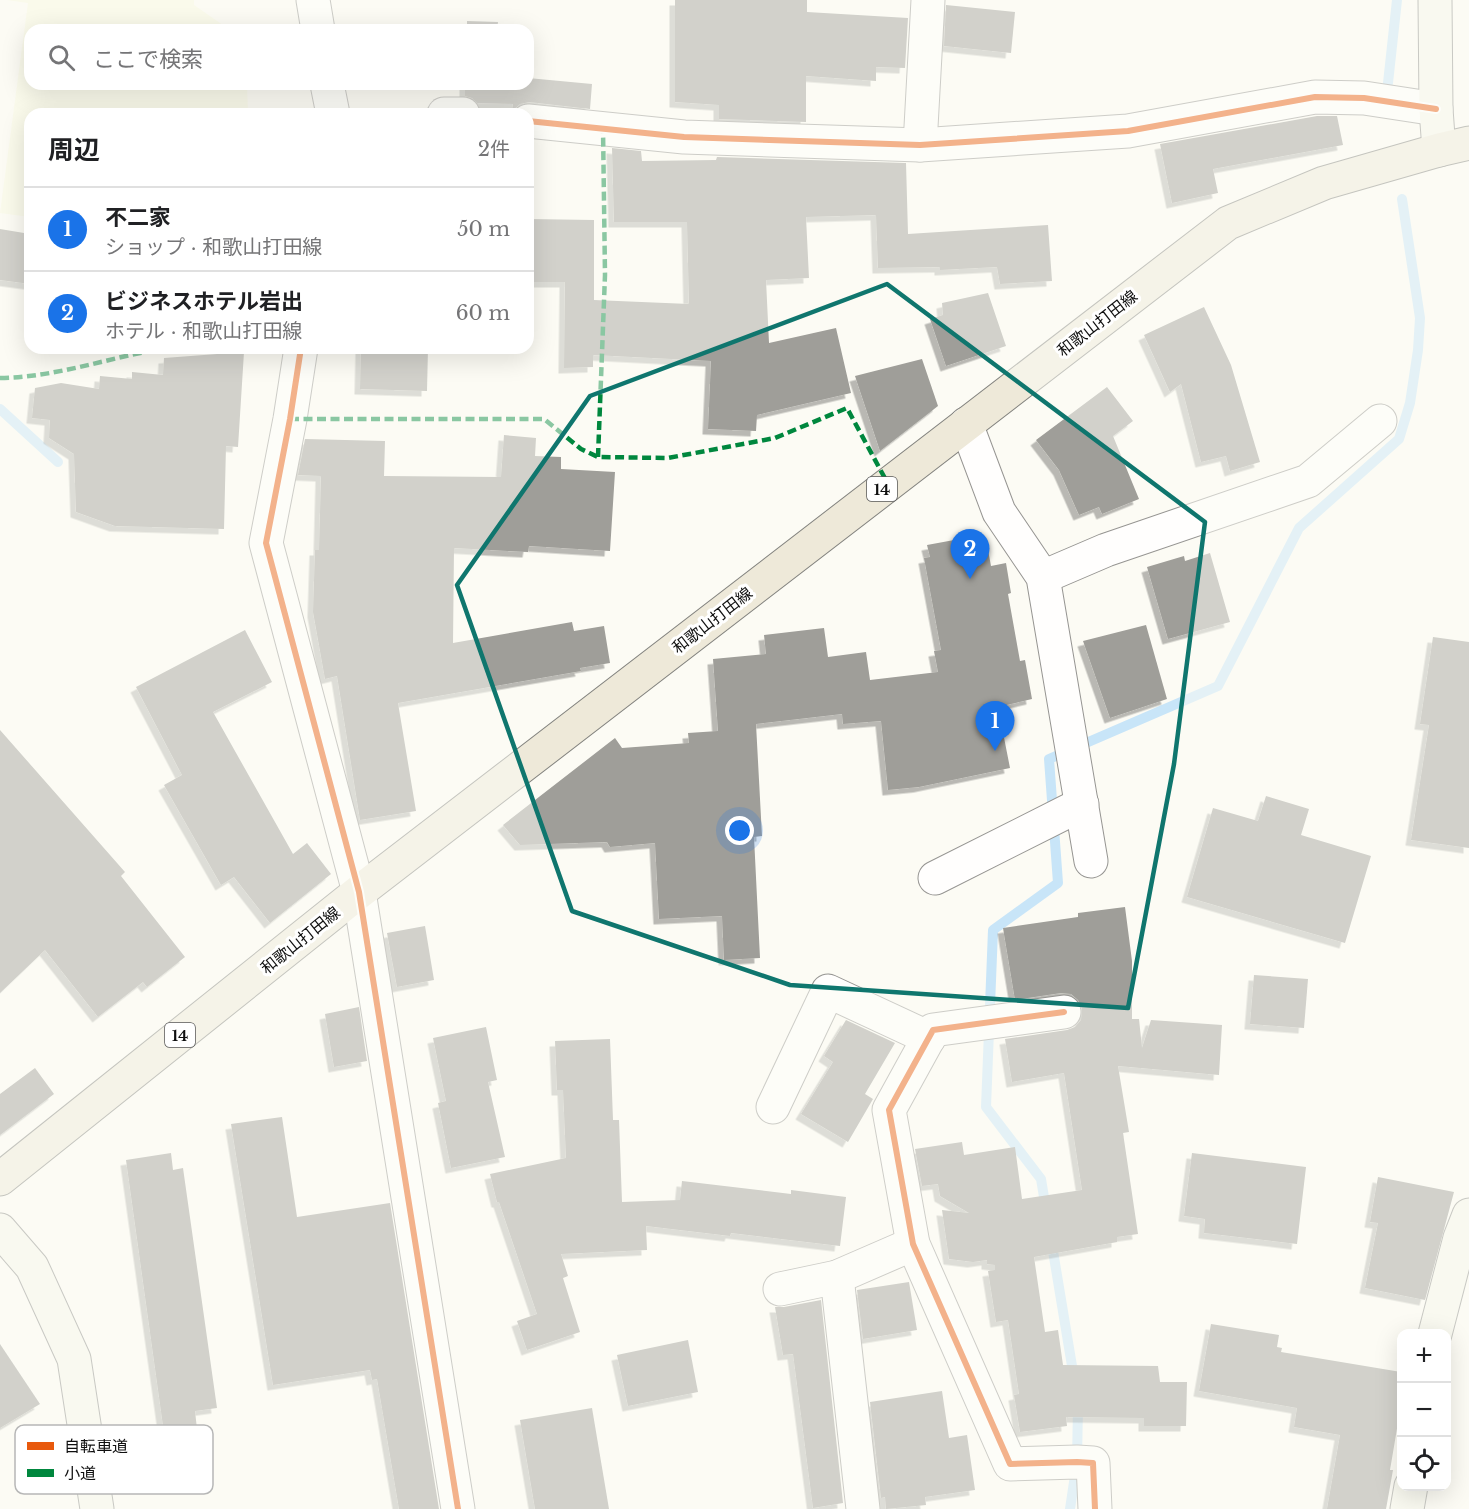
<!DOCTYPE html>
<html lang="ja">
<meta charset="utf-8">
<style>
body{margin:0;font-family:"Libre Baskerville","Noto Sans JP",serif;background:#f2f2f2;color:#202124}
.controls{position:absolute;right:18px;bottom:18px;display:grid;overflow:hidden;border-radius:12px;box-shadow:0 6px 24px #0002}
.controls button{width:54px;height:54px;display:grid;place-items:center;padding:0;border:0;border-bottom:2px solid #e0e0e0;background:#fff;color:#202124;font:30px sans-serif}
.you{position:absolute;left:740px;top:831px;width:21px;height:21px;margin:-15px;border:4px solid #fff;border-radius:50%;background:#1a73e8;box-shadow:0 0 0 9px #1a73e833}
.badge{display:grid;place-items:center;width:39px;height:39px;border-radius:50%;background:#1a73e8;color:#fff;font-size:20px;font-weight:700}
.pin{position:absolute;translate:-50% -50px;filter:drop-shadow(0 2px 3px #0008)}
.pin::after{content:'';position:absolute;top:32px;width:21px;height:18px;background:inherit;clip-path:polygon(0 0,100% 0,50% 100%)}
.list{margin:0;padding:0;list-style:none}
h2{display:flex;justify-content:space-between;align-items:center;height:78px;margin:0;padding:0 24px;font-size:26px}
h2 small{font-size:20px;font-weight:400;color:#757577}
.list li{display:grid;grid-template-columns:39px 1fr auto;gap:18px;align-items:center;box-sizing:border-box;height:84px;padding:0 24px;border-top:2px solid #e0e0e0}
.list b{display:block;font-size:22px;white-space:nowrap}
.list p{margin:0;font-size:20px;white-space:nowrap;color:#757577}
.list em{font-size:20px;font-style:normal;color:#757577}
.icon{flex:none;width:33px;height:33px;fill:none;stroke:currentColor;stroke-width:2;stroke-linecap:round;stroke-linejoin:round}
.map{position:relative;flex:none;width:1469px;height:1509px;overflow:hidden}
.search{position:absolute;background:#fff;box-shadow:0 6px 24px #0002;left:24px;top:24px;width:510px;height:66px;display:flex;align-items:center;gap:15px;box-sizing:border-box;padding:0 21px;border-radius:18px;color:#757577;font-size:22px}
.panel{position:absolute;background:#fff;box-shadow:0 6px 24px #0002;left:24px;top:108px;width:510px;height:246px;border-radius:18px}
.map>svg:first-child{display:block}
.farmland{fill:#f9f8df}
.lines{fill:none;stroke-linecap:round;stroke-linejoin:round}
.stream{stroke:#c8e5f8;stroke-width:10}
.building{fill:#9f9e99;filter:url(#shadow)}
.street-casing{stroke:#969592;stroke-width:35}
.secondary-casing{stroke:#8c8c89;stroke-width:35}
.primary-casing{stroke:#83837f;stroke-width:35}
.street{stroke:#fffefd;stroke-width:33}
.secondary{stroke:#f5f5eb;stroke-width:33}
.primary{stroke:#eee9d9;stroke-width:33}
.quiet{stroke:#00873e;stroke-width:4.5;stroke-dasharray:9 4.5;stroke-linecap:butt}
.cycleway-casing{stroke:#fff;stroke-width:10}
.cycleway{stroke:#e8590c;stroke-width:6}
.marked{fill:none;stroke:#0f766e;stroke-width:4.5;stroke-linejoin:round}
.labels{text-anchor:middle;dominant-baseline:central;stroke-width:6;stroke-linejoin:round;paint-order:stroke}
.shield{fill:#fff;stroke:#575757;stroke-width:1.5}
.shield-label{font-size:15px;font-weight:bold;fill:#0f0f0f}
.street-label{font-size:16px;fill:#0f0f0f;stroke:#fff}
.key{fill:#fff;stroke:#b7b7b7;stroke-width:1.5}
.key-label{font-size:16px;fill:#0f0f0f}
</style>
<div class="map">
<svg width="1469" height="1509" viewBox="0 0 1469 1509">
<defs>
<filter id="shadow"><feDropShadow dx="-5.5" dy="5.5" stdDeviation="0" flood-color="#0004"/></filter>
</defs>
<rect width="100%" height="100%" fill="#fcfbf4"/>
<polygon class="farmland" points="7,0 194,0 194,5 230,30 30,30 30,84 247,84 248,114 30,114 30,217 0,213 28,3"/>
<g class="lines">
<g class="stream">
<polyline points="1388,83 1397,0"/>
<polyline points="0,409 58,462"/>
<polyline points="1046,1209 1041,1179 986,1107 993,930 1058,883 1049,759 1218,686 1299,528 1399,439 1410,403 1418,350 1420,318 1402,199"/>
<polyline points="1051,1239 1074,1378"/>
<polyline points="1070,1509 1077,1462 1078,1405"/>
</g>
</g>
<g class="building">
<polygon points="675,0 807,0 807,12 908,18 905,68 876,67 876,81 806,76 806,122 719,119 719,105 675,102"/>
<polygon points="946,5 1015,12 1011,53 944,46"/>
<polygon points="467,21 498,22 497,30 467,30"/>
<polygon points="528,78 592,84 590,109 529,102 520,104 512,111 513,104 477,103 472,98 465,96 465,84 528,84"/>
<polygon points="1317,116 1337,116 1343,145 1213,169 1218,193 1172,203 1160,144"/>
<polygon points="612,148 641,151 642,161 716,160 717,157 906,163 908,234 1048,225 1052,281 1000,284 997,267 940,270 940,267 878,268 876,215 806,217 809,278 766,280 769,343 836,328 851,393 757,415 756,431 708,429 711,361 593,355 593,367 564,368 565,282 528,282 528,219 594,220 594,300 689,304 687,222 614,222"/>
<polygon points="0,229 30,234 30,284 0,280"/>
<polygon points="988,293 1006,346 946,366 930,319 943,315 942,303"/>
<polygon points="1204,307 1231,365 1260,462 1230,471 1226,456 1201,462 1181,384 1170,392 1144,335"/>
<polygon points="361,348 428,348 427,391 360,389"/>
<polygon points="244,352 238,447 226,446 224,529 115,526 76,512 74,454 49,438 50,420 32,418 35,388 61,383 99,389 100,376 132,379 132,372 163,375 164,358"/>
<polygon points="922,359 938,406 880,451 855,376"/>
<polygon points="1107,387 1133,421 1113,436 1139,499 1102,514 1099,507 1079,515 1059,470 1036,440"/>
<polygon points="504,435 536,438 535,456 561,457 561,469 615,472 610,551 529,546 528,552 454,548 453,643 572,622 574,631 604,626 610,663 580,668 581,671 398,703 416,811 360,820 337,676 325,679 313,612 315,550 319,550 321,476 298,475 305,439 385,441 384,476 501,477"/>
<polygon points="965,538 966,543 986,539 991,566 1006,563 1011,593 1008,594 1020,661 1025,660 1032,699 998,707 1010,768 919,787 888,790 881,721 843,724 842,714 756,724 762,836 754,837 760,958 724,960 722,916 659,919 655,843 610,847 607,842 520,845 503,825 615,738 622,748 689,743 688,733 718,731 713,659 766,654 764,635 824,628 828,657 866,652 870,680 938,672 934,651 941,650 924,558 930,557 927,545"/>
<polygon points="1210,553 1230,622 1168,639 1147,567 1184,556 1185,561"/>
<polygon points="1146,625 1167,699 1110,718 1083,641"/>
<polygon points="245,630 272,682 213,712 293,854 307,843 331,874 270,923 234,877 221,885 164,785 182,775 136,687"/>
<polygon points="1433,637 1469,642 1469,848 1411,840 1429,725 1420,724"/>
<polygon points="0,730 125,872 121,876 185,957 147,987 143,982 98,1017 45,950 0,993"/>
<polygon points="1266,796 1309,809 1301,835 1371,856 1345,943 1187,897 1213,808 1258,821"/>
<polygon points="1125,907 1132,961 1132,1019 1139,1019 1142,1048 1151,1020 1222,1025 1219,1075 1118,1066 1129,1132 1123,1133 1138,1234 1117,1237 1117,1242 1034,1257 1045,1332 1058,1330 1063,1365 1158,1366 1160,1382 1187,1382 1186,1426 1144,1426 1144,1418 1066,1417 1067,1426 1020,1432 1014,1395 1019,1394 1008,1320 996,1322 988,1271 995,1270 995,1265 987,1264 987,1260 973,1262 949,1259 942,1210 969,1213 940,1196 938,1184 922,1186 915,1149 962,1142 964,1155 1015,1147 1022,1199 1082,1190 1064,1073 1012,1082 1005,1039 1067,1030 1075,1027 1081,1020 1082,1009 1078,1000 1071,994 1061,993 1015,1000 1003,928 1078,917 1078,913"/>
<polygon points="425,926 434,980 397,987 387,933"/>
<polygon points="1254,975 1308,979 1304,1028 1250,1024"/>
<polygon points="359,1007 367,1061 334,1067 325,1014"/>
<polygon points="846,1020 895,1043 865,1094 873,1099 848,1142 801,1114 833,1062 824,1056"/>
<polygon points="486,1027 497,1080 488,1082 505,1157 451,1168 438,1103 446,1101 433,1038"/>
<polygon points="610,1039 613,1120 619,1120 622,1202 680,1200 682,1181 791,1194 791,1190 846,1197 840,1246 731,1233 730,1236 646,1226 647,1250 561,1254 568,1276 563,1278 580,1332 527,1350 517,1321 537,1314 499,1202 497,1202 490,1174 566,1158 563,1090 557,1090 555,1041"/>
<polygon points="35,1068 54,1094 0,1135 0,1094"/>
<polygon points="282,1117 297,1217 390,1203 439,1509 399,1509 377,1379 372,1380 370,1370 273,1385 231,1124"/>
<polygon points="171,1153 173,1170 183,1168 217,1408 195,1411 197,1429 164,1433 126,1160"/>
<polygon points="1192,1153 1306,1167 1297,1244 1204,1233 1205,1219 1184,1216"/>
<polygon points="1378,1177 1454,1192 1425,1300 1365,1288 1378,1223 1370,1222"/>
<polygon points="909,1282 917,1330 863,1339 857,1290"/>
<polygon points="821,1300 843,1503 813,1508 793,1354 783,1355 775,1307 784,1307"/>
<polygon points="1211,1324 1279,1335 1277,1347 1282,1348 1281,1352 1401,1372 1397,1395 1401,1396 1401,1405 1390,1470 1393,1470 1386,1509 1327,1509 1340,1435 1294,1427 1297,1408 1199,1391"/>
<polygon points="688,1340 698,1392 628,1406 617,1355"/>
<polygon points="0,1344 40,1404 0,1428"/>
<polygon points="942,1391 949,1438 967,1435 975,1490 925,1497 926,1505 886,1509 885,1497 881,1498 870,1402"/>
<polygon points="592,1408 609,1509 535,1509 520,1420"/>
</g>
<g class="lines">
<g class="street-casing">
<g id="street">
<polyline points="313,0 318,30"/>
<polyline points="327,84 333,114"/>
<polyline points="444,114 463,114"/>
<polyline points="528,121 684,137 920,145 1128,131 1315,97 1364,98 1436,109"/>
<polyline points="920,145 928,0"/>
<polyline points="301,348 290,419 266,543 359,892 458,1509"/>
<polyline points="966,424 999,512 1043,577 1091,861"/>
<polyline points="1043,577 1106,550 1308,481 1380,421"/>
<polyline points="935,878 1082,804"/>
<polyline points="1064,1012 933,1030 889,1110 913,1244 1010,1464 1077,1462 1093,1463 1095,1509"/>
<polyline points="773,1107 828,991 929,1038"/>
<polyline points="837,1277 863,1509"/>
<polyline points="780,1289 837,1277 913,1244"/>
</g>
</g>
<g class="secondary-casing">
<g id="secondary">
<polyline points="1435,0 1436,109 1439,150"/>
<polyline points="0,1230 32,1267 74,1359 97,1509"/>
<polyline points="1435,1334 1460,1238 1469,1215"/>
<polyline points="1407,1509 1411,1486"/>
</g>
</g>
<g class="primary-casing">
<polyline id="primary" points="0,1179 359,892 1228,223 1324,183 1439,150 1469,143"/>
</g>
<use href="#street" class="street"/>
<use href="#secondary" class="secondary"/>
<use href="#primary" class="primary"/>
<g class="quiet">
<path d="M0,378C59,377 109,357 167,348"/>
<polyline points="290,419 544,419 581,449 598,457 668,458 775,438 847,408 888,484"/>
<polyline points="598,457 605,275 603,128"/>
</g>
<g class="cycleway-casing">
<g id="cycleway">
<polyline points="528,121 684,137 920,145 1128,131 1315,97 1364,98 1436,109"/>
<polyline points="301,348 290,419 266,543 359,892 458,1509"/>
<polyline points="1064,1012 933,1030 889,1110 913,1244 1010,1464 1077,1462 1093,1463 1095,1509"/>
</g>
</g>
<use href="#cycleway" class="cycleway"/>
</g>
<path d="M0 0H1469V1509H0ZM887,284L1205,522L1174,764L1128,1008L790,985L572,911L457,585L590,396Z" fill="#fcfbf4" fill-opacity=".55" fill-rule="evenodd"/>
<path class="marked" d="M887,284L1205,522L1174,764L1128,1008L790,985L572,911L457,585L590,396Z"/>
<g class="labels">
<g class="shield">
<rect x="867" y="477" width="30" height="24" rx="4.5"/>
<rect x="165" y="1023" width="30" height="24" rx="4.5"/>
</g>
<g class="shield-label">
<text x="882" y="489">14</text>
<text x="180" y="1035">14</text>
</g>
<g class="street-label">
<text transform="translate(1097 323) rotate(-38)">和歌山打田線</text>
<text transform="translate(712 620) rotate(-38)">和歌山打田線</text>
<text transform="translate(300 940) rotate(-39)">和歌山打田線</text>
</g>
</g>
<rect x="15" y="1425" width="198" height="69" rx="9" class="key"/>
<rect x="27" y="1442" width="27" height="8" fill="#e8590c"/>
<rect x="27" y="1469" width="27" height="8" fill="#00873e"/>
<g class="key-label">
<text x="64" y="1452">自転車道</text>
<text x="64" y="1479">小道</text>
</g>
</svg>
<div class="controls">
<button>+</button>
<button>−</button>
<button><svg class="icon" aria-label="locate" viewBox="0 0 24 24"><circle cx="12" cy="12" r="6"/><path d="M12 2v4M12 18v4M2 12h4M18 12h4"/></svg></button>
</div>
<div class="you"></div>
<div class="pin badge" style="left:995px;top:751px">1</div>
<div class="pin badge" style="left:970px;top:579px">2</div>
<div class="search"><svg class="icon" aria-label="search" viewBox="0 0 24 24"><circle cx="10" cy="10" r="6"/><path d="M15 15l6 6"/></svg>ここで検索</div>
<section class="panel">
<h2>周辺<small>2件</small></h2>
<ul class="list">
<li><span class="badge">1</span><div><b>不二家</b><p>ショップ · 和歌山打田線</p></div><em>50 m</em></li>
<li><span class="badge">2</span><div><b>ビジネスホテル岩出</b><p>ホテル · 和歌山打田線</p></div><em>60 m</em></li>
</ul>
</section>
</div>
